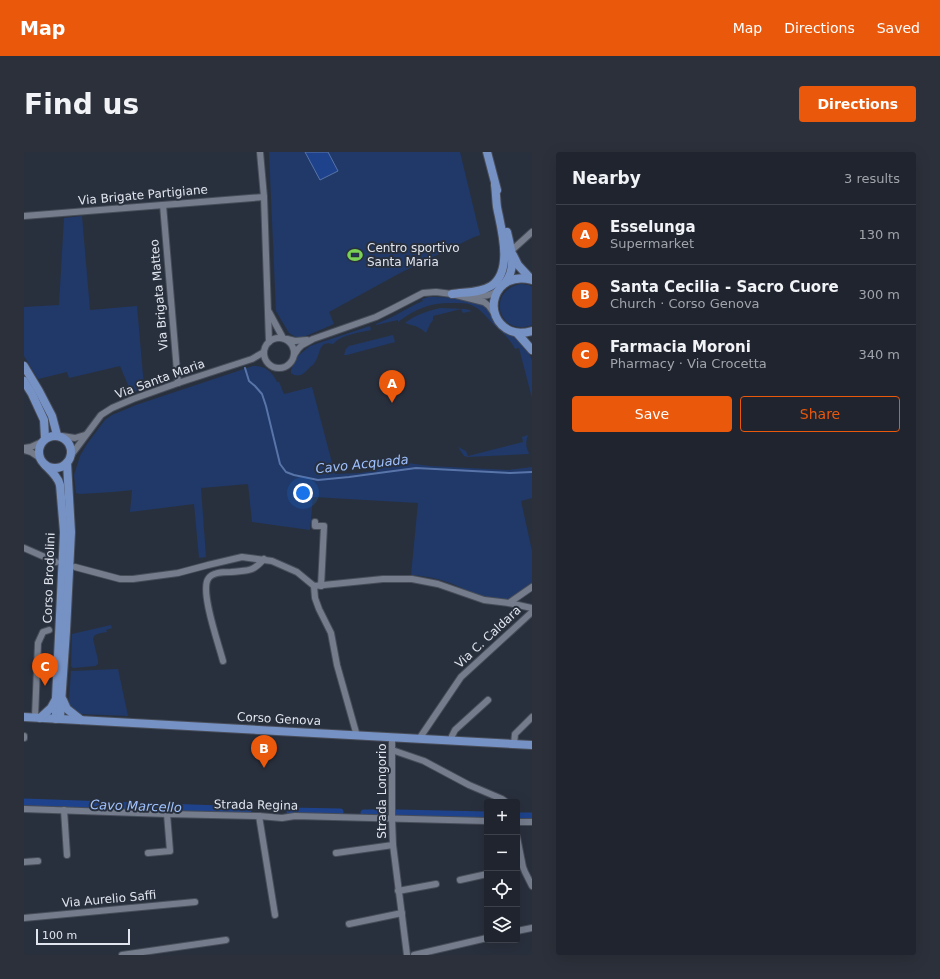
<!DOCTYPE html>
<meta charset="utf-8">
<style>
body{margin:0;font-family:"DejaVu Sans",sans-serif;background:#2c303a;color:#f1f3f6}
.controls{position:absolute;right:12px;bottom:12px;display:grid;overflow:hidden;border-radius:4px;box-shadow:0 4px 16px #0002}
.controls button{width:36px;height:36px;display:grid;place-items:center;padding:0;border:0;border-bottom:1px solid #3c414a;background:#1f242e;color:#f1f3f6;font:20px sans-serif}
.scale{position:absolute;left:12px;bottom:10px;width:94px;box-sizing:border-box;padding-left:4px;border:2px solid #e0e5ee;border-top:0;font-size:11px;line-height:14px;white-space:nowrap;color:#e0e5ee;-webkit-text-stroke:3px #29303d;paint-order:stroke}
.you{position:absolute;left:279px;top:341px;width:14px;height:14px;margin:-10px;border:3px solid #fff;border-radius:50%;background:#1a73e8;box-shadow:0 0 0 6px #1a73e833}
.badge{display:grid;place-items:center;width:26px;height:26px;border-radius:50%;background:#ea580c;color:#fff;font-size:13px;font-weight:700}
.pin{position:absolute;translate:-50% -33px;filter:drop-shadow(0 1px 2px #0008)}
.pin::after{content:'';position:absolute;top:21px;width:14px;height:12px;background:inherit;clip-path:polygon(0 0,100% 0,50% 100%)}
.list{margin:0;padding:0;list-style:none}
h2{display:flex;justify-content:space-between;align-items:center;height:52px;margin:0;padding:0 16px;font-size:17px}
h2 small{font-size:13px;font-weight:400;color:#a1a4aa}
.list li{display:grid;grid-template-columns:26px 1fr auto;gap:12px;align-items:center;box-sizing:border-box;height:60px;padding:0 16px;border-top:1px solid #3c414a}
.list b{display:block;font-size:15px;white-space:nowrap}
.list p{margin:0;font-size:13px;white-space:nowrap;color:#a1a4aa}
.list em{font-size:13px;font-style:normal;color:#a1a4aa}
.actions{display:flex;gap:8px;padding:12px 16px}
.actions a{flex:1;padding:9px 0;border:1px solid #ea580c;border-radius:4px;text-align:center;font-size:14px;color:#ea580c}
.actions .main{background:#ea580c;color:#fff}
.icon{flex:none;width:22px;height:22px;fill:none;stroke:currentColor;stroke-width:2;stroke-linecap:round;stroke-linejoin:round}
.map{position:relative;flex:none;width:508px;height:803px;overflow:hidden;border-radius:4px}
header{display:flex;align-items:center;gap:24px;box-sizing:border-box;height:56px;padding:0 20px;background:#ea580c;color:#fff}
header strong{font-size:19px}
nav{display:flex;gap:22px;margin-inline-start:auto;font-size:14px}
.intro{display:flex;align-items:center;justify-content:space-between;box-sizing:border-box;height:96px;padding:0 24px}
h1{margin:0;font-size:28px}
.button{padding:10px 18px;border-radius:4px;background:#ea580c;color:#fff;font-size:14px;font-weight:700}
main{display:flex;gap:24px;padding:0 24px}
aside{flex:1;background:#1f242e;border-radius:4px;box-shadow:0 4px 16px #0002}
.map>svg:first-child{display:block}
.green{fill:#203969}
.water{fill:#1e438c;stroke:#5874a9}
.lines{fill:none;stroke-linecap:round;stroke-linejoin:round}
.stream{stroke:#5874a9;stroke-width:2}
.canal{stroke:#1e438c;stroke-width:7}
.minor-casing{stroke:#474d59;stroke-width:8}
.major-casing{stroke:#474d59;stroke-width:10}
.minor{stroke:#757d8d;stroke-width:6}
.major{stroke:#7691c3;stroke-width:8}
.labels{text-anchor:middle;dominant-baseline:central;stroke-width:4;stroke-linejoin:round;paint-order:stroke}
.street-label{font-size:12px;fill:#e0e5ee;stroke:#29303d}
.poi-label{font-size:12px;fill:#e0e5ee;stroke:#29303d;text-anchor:start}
.water-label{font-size:13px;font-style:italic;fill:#9ec0fd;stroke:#29303d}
</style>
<header>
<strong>Map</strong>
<nav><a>Map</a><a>Directions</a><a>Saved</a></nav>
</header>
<div class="intro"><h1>Find us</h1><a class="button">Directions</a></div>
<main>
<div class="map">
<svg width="508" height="803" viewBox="0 0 508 803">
<rect width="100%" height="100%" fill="#29303d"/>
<g class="green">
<polygon points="245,0 281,0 296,28 314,19 304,0 436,0 456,83 450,85 376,121 305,160 310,172 275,187 265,181 252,159"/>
<polygon points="58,64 66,158 113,154 120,235 108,242 96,214 45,226 43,220 14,227 0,204 0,155 35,153 40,66"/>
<path d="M497,132L505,133L508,135V173C475,186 461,138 497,132Z"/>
<path d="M405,145C421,145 453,146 465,157C472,164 478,173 485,180C487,183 490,184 492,186C500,191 505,200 508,208V246L495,196L491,197C487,188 478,180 471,174C464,167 456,156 447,153C443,151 437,151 432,151C408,150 394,155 374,170V168L352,173V172L368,165L392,152L399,149L398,147Z"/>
<path d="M416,156L442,157L448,159L439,161L437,157L409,164V168L406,172L402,181C398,177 393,174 387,173C385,172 383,172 381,171C391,163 403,159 416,156Z"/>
<path d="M346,174L347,178C335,181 318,182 309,192C294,188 297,202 291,210C290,212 288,214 286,215C281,221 275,227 267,221V218L269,214L272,209L274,204L286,194Z"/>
<polygon points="369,183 371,190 323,203 320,203 322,197 325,194"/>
<path d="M229,214C240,213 249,220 253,230H255L260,242L288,235L311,322L336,321L349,319L376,310L406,314L484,318L508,315V346L497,349L508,399V431C502,435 491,444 485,447C464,454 444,437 426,431C413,426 400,424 387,423L394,351L289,345L286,378L228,370L224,332L177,336L182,405L175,406L170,352L106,360L108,338L89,340L56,342L52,341L50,323L56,304L63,292L81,268L88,263L112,253Z"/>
<path d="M504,283C502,289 501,294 505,301L504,302L444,305L440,304L434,295L442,299L444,304L499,290L498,285Z"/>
<path d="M87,473L88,476L82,478L83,480C77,481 70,481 69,487L74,508V512L71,514L49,516L47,514L48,482Z"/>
<polygon points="94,517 104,564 55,562 47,556 45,549 47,519"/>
</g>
<polygon class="water" points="281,0 304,0 314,19 296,28"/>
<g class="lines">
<polyline class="stream" points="221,216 225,229 231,234 238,242 242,254 256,312 262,320 270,323 294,328 325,325 392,316 486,321 508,320"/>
<g class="canal">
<polyline points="0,650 224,658"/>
<polyline points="266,659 316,660"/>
<polyline points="340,661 364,661"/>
<polyline points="373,661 463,663"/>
<polyline points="494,664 508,664"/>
</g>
<g class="minor-casing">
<g id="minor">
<polyline points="236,0 240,45 245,190"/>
<polyline points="139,53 154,231"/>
<polyline points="0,64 240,45"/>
<polyline points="487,99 508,80"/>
<path d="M448,144C460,144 464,145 475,138"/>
<polyline points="245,160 259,186"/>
<circle cx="255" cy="201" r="15"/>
<polyline points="263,187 271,189 283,188"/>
<polyline points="270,203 274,197 278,193 289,187 352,165 368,157 399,141 412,140 428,142 460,150 465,154 470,161"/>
<polyline points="38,284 51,286 61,283"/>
<polyline points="0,296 7,295 18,290"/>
<polyline points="0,298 7,300 16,306"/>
<polyline points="48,302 77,263 88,256 109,247 154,231 228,207 240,200"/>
<polyline points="291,370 291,374 300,374 297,434"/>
<polyline points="0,396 32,410"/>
<polyline points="51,415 96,427 109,427 154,421 184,413 218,405 248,409 273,420 290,434 359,427 388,427 414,432 460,448 485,451 508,456"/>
<polyline points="290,434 291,446 295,457 307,481 313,513 333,584"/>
<polyline points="485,451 508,435"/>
<path d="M199,509C195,493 176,440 184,427C188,420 199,420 207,420C223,418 228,421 240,407"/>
<polyline points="11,565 14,491 19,480 25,478"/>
<polyline points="0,584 0,586"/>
<polyline points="368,586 368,667 369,693 383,803"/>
<polyline points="395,587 437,525 508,460"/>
<polyline points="427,589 428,584 431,578 464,548"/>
<polyline points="490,592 491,582 508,565"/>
<polyline points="368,598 400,609 445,633 478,647 482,650"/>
<polyline points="0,657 143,662 235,664 258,666 271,664 463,669"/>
<polyline points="40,658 43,703"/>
<polyline points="235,664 251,763"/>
<polyline points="493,670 508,670"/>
<polyline points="493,685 499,715 501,720 508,734"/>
<polyline points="124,701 146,699 143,662"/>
<polyline points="312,701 369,693"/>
<polyline points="0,710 14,709"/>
<polyline points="436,728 463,722"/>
<polyline points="374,739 412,732"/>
<polyline points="0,766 171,750"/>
<polyline points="325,772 378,761"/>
<polyline points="493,779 508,776"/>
<polyline points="98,803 202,788"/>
<polyline points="390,803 463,786"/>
</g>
</g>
<g class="major-casing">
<g id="major">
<polyline points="463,0 473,38"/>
<polyline points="489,103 494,113 507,127"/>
<path d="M508,128C469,117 456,166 487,179C494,182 501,181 508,179"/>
<path d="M481,131C493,116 487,97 483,80"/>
<path d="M428,142C441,140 456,141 467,134C490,119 477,76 473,55C472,47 472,40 471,33"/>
<polyline points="493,181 508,198"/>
<polyline points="0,214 15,239 28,264 33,283"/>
<polyline points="0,229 8,242 20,268 21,286"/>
<circle cx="31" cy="300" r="16"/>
<path d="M21,313C27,319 34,325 36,333L40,380L32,546V567"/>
<polyline points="39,548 43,557 57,568"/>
<polyline points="0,565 508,593"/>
<polyline points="16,566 27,556 32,547"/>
<polyline points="36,566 42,479 47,380 43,311"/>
</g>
</g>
<use href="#minor" class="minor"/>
<use href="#major" class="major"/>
</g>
<defs>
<g id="stadium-bare" transform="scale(1.2)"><path d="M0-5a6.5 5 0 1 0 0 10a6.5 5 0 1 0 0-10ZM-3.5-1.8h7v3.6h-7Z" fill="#7ad156" stroke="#29303d" stroke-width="2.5" paint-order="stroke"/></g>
</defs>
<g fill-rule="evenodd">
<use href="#stadium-bare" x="331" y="103"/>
</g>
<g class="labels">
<g class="street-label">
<text transform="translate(119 43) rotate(-5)">Via Brigate Partigiane</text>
<text transform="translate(135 143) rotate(-95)">Via Brigata Matteo</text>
<text transform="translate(136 227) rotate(-20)">Via Santa Maria</text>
<text transform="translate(25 426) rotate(-88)">Corso Brodolini</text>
<text transform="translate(464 485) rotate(-43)">Via C. Caldara</text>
<text transform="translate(255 567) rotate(3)">Corso Genova</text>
<text transform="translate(358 639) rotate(-90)">Strada Longorio</text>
<text transform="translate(232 653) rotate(1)">Strada Regina</text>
<text transform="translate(85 747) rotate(-5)">Via Aurelio Saffi</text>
</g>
<g class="poi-label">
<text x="343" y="96">Centro sportivo<tspan x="343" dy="14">Santa Maria</tspan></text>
</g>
<g class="water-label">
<text transform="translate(338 312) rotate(-6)">Cavo Acquada</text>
<text transform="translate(112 654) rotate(2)">Cavo Marcello</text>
</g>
</g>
</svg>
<div class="controls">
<button>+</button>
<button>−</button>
<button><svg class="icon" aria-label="locate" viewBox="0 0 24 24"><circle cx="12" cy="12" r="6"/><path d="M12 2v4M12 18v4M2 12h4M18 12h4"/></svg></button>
<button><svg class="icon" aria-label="layers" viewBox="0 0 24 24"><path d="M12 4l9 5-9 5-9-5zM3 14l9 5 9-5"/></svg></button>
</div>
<div class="scale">100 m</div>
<div class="you"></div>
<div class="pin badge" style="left:368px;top:251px">A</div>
<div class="pin badge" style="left:240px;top:616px">B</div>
<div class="pin badge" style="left:21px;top:534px">C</div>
</div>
<aside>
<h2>Nearby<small>3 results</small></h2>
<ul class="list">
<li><span class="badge">A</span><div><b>Esselunga</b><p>Supermarket</p></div><em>130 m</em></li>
<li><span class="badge">B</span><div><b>Santa Cecilia - Sacro Cuore</b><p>Church · Corso Genova</p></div><em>300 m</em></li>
<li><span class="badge">C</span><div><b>Farmacia Moroni</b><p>Pharmacy · Via Crocetta</p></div><em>340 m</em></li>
</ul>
<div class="actions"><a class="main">Save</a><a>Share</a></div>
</aside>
</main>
